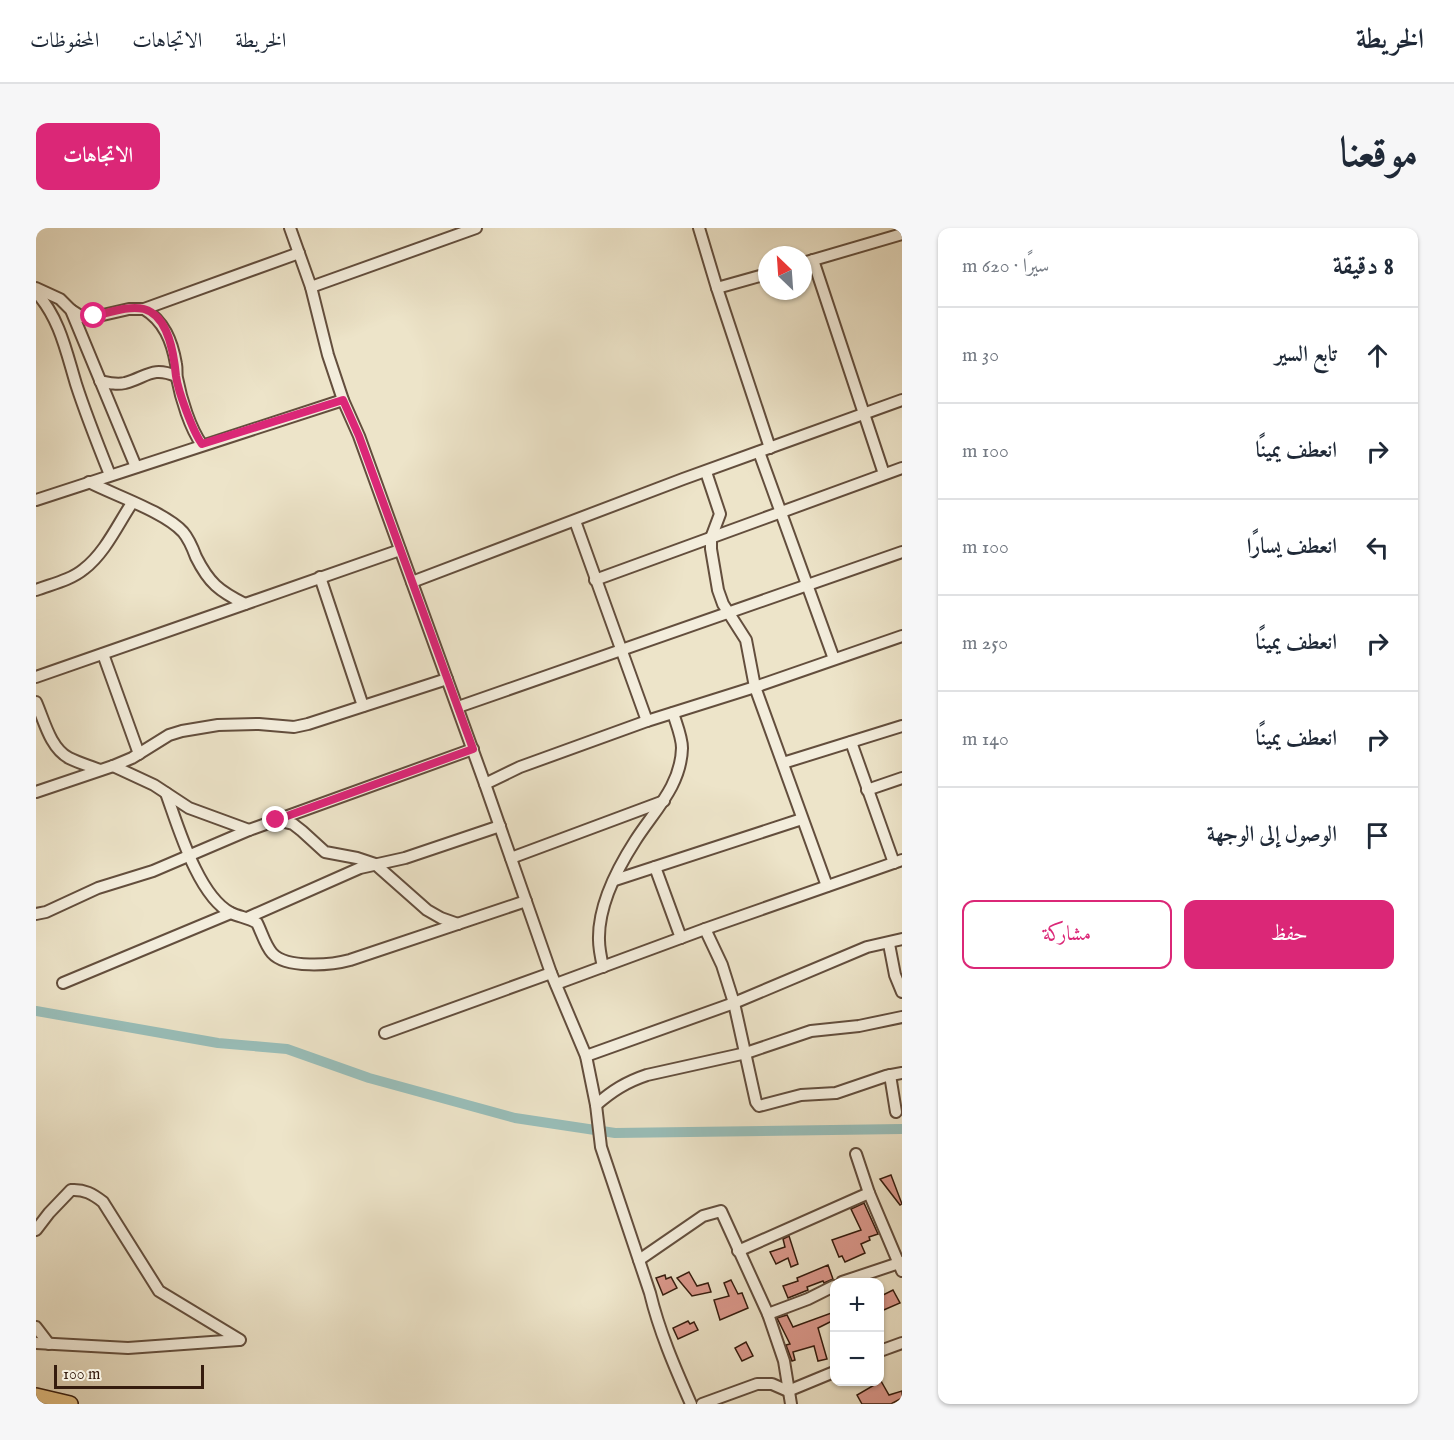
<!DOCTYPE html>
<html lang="ar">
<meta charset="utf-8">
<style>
body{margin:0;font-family:"IM FELL English",Amiri,serif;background:#f6f6f7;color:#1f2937;direction:rtl}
.controls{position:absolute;right:18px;bottom:18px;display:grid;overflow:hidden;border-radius:12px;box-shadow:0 2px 4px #0004}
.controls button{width:54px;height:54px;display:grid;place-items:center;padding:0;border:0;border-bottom:2px solid #e0e1e3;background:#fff;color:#1f2937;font:30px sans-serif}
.compass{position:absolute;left:722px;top:18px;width:54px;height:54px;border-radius:50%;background:#fff;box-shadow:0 2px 4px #0004;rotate:335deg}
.scale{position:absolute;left:18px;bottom:15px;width:150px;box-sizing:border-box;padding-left:6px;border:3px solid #351c0e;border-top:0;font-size:16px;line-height:21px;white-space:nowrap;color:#351c0e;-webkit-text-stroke:4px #f3eddc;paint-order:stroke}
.stop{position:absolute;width:18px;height:18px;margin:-14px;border:4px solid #db2777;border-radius:50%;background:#fff}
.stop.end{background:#db2777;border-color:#fff;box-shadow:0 2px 6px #0008}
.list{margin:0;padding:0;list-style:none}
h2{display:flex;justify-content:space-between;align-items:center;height:78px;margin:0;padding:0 24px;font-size:26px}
h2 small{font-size:20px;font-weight:400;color:#747a83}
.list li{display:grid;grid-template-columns:39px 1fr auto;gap:18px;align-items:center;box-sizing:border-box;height:96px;padding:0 24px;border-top:2px solid #e0e1e3}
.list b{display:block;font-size:22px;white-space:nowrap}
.list em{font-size:20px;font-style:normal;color:#747a83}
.actions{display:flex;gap:12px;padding:18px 24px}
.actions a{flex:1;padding:14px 0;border:2px solid #db2777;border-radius:12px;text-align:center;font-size:21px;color:#db2777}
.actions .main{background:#db2777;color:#fff}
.icon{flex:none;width:33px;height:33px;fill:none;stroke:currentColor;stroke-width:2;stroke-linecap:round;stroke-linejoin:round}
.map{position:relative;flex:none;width:866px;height:1176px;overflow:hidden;direction:ltr;border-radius:12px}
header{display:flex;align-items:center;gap:36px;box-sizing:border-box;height:84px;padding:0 30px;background:#fff;border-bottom:2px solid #e0e1e3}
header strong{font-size:28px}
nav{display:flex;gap:33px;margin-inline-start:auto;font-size:21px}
.intro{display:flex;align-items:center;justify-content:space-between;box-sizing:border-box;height:144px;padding:0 36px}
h1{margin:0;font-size:42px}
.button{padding:15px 27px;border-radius:12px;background:#db2777;color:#fff;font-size:21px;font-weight:700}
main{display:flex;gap:36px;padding:0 36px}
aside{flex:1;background:#fff;border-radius:12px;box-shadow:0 2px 4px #0004}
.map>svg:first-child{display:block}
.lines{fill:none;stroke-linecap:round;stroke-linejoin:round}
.canal{stroke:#99beb9;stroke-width:10}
.building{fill:#dc998d;stroke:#351c0e;stroke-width:1.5}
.minor-casing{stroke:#634e3d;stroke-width:14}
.highway-casing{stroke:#351c0e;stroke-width:18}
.minor{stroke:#f3eddc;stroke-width:10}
.highway{stroke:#e6c284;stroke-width:15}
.route{stroke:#db2777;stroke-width:8}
</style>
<header>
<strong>الخريطة</strong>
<nav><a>الخريطة</a><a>الاتجاهات</a><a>المحفوظات</a></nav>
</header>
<div class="intro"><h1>موقعنا</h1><a class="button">الاتجاهات</a></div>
<main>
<aside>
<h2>8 دقيقة<small>سيرًا · 620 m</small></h2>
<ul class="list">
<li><svg class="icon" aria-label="ahead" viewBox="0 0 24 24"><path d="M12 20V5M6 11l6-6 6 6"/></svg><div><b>تابع السير</b></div><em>30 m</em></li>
<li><svg class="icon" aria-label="right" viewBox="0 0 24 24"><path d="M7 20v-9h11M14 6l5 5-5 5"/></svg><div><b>انعطف يمينًا</b></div><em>100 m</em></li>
<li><svg class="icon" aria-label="left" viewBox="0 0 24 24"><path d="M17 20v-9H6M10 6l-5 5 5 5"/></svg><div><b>انعطف يسارًا</b></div><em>100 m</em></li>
<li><svg class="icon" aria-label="right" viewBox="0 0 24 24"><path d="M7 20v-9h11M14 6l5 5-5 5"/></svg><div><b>انعطف يمينًا</b></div><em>250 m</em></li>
<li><svg class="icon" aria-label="right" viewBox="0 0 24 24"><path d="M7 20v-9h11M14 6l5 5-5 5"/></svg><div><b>انعطف يمينًا</b></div><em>140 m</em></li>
<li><svg class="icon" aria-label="arrive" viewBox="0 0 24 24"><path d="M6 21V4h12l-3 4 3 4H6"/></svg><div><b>الوصول إلى الوجهة</b></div></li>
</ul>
<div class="actions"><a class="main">حفظ</a><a>مشاركة</a></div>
</aside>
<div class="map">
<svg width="866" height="1176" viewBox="0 0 866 1176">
<rect width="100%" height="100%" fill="#ede4c9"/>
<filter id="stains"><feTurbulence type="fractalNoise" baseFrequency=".00333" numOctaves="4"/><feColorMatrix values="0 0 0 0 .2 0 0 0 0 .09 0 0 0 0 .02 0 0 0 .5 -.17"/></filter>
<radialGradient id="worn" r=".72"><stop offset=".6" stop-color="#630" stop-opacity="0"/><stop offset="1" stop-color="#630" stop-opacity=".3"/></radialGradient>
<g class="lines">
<polyline class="canal" points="0,783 182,815 251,821 333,850 479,890 579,905 866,901"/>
</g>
<g class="building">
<polygon points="855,947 866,976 864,977 844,951"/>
<polygon points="828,975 842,1006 833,1009 834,1012 825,1016 829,1025 809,1034 806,1028 803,1029 796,1012 825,1002 815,981"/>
<polygon points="753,1008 762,1036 755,1039 752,1030 740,1036 734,1024 749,1019 747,1011"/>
<polygon points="792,1037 797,1051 788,1055 787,1053 771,1059 772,1062 752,1070 747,1058 762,1053 761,1050"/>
<polygon points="653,1044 661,1058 672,1055 675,1064 656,1068 641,1050"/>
<polygon points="629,1047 630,1051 635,1049 641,1060 627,1067 620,1050"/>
<polygon points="695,1052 702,1066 706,1065 712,1080 684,1092 678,1072 693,1068 688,1055"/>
<polygon points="857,1062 864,1075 843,1084 843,1069"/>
<polygon points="798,1084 798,1092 782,1100 791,1131 782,1133 778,1118 757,1124 759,1132 756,1133 750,1117 754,1116 741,1090 751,1087 757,1099"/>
<polygon points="652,1093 654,1096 658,1094 662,1102 642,1111 637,1100"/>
<polygon points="710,1114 717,1128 706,1133 699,1120"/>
<polygon points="845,1153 853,1167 866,1163 866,1170 855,1176 826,1176 821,1167"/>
</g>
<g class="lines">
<g class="minor-casing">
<g id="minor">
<path d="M254,0L275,59L292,127L307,172L323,208L449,556L515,745L550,828L560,877L565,919L614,1065C623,1103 639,1140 655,1176"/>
<polyline points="663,0 681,60 734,220"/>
<polyline points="777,32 848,246"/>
<polyline points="767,35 866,6"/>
<polyline points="275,59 440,0"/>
<polyline points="0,60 24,71 35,82 100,239"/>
<polyline points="681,60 731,46"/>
<path d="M0,64C24,91 30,123 40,156C50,187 62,217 74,247"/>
<path d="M108,81C128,93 136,113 140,136C141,141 140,146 141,150C145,171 154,200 166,217"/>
<polyline points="35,82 46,89 58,89 93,81 108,81 263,25"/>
<path d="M64,153C73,155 80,157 89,155C111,149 116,138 140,148"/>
<polyline points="723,224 798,431"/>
<polyline points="670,244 684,286 675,310 675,321 682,362 687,376 710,412 719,459 791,658"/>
<path d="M53,254C78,267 129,284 147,304C153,311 157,321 160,329C173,355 183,363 209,376"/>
<polyline points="0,272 307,172"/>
<polyline points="539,293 611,493"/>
<polyline points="284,349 327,478"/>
<polyline points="559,352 866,240"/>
<polyline points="376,354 647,251 866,172"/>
<path d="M0,362C16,356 35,352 48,341C69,325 82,296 96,275"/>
<polyline points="67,426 103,526"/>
<polyline points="0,449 364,322"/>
<path d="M0,474C8,492 14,520 33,530C43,535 54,538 64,542"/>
<polyline points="422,479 866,324"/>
<polyline points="815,514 858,635"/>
<polyline points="747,535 866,498"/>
<polyline points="77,538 118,557 153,580 213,602"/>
<polyline points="449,556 484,539 611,493 719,459 866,408"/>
<polyline points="831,562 866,550"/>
<polyline points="0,564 77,538 96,530 133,507 146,503 182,497 223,496 258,499 272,496 411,451"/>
<path d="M130,565C142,598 162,668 195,685C204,689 213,690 221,695C226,705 229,717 236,725C250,741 296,737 314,732L490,673"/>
<polyline points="240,592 257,596 266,603 289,624 321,630 339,636 391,682 405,690 422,696"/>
<polyline points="475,630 628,573"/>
<polyline points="619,639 645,710"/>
<polyline points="579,652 766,591"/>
<polyline points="0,686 10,684 62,660 117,643 213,602 437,521"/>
<polyline points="211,690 324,640 369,630 464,598"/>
<polyline points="669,701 686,737 698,775 720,874 723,878 765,867 800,865 850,848 866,845"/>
<polyline points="853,716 859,747 866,764"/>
<path d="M567,739C565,730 563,721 563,712C562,678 581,641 599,613C618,583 645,558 646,520C646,509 640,495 637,485"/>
<polyline points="27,755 195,685"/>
<polyline points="520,756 669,701 866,632"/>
<polyline points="349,805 515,745"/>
<polyline points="550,828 698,775 831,719 866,711"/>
<polyline points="854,847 860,884"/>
<path d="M560,877C576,863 590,854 611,847L710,825L775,803L823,798L866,789"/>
<polyline points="820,926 833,965 866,1043"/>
<path d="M0,1002L13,985L35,962C48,961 57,966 67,974L123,1063L204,1112"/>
<polyline points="702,1023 833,965"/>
<polyline points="603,1032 667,988 685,983 732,1086 748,1133 755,1176"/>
<polyline points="806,1054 866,1034"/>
<polyline points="732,1086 772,1071 798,1058"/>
<polyline points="0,1099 13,1116"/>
<polyline points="0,1115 92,1120 203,1112"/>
<polyline points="844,1123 866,1115"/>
<polyline points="666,1176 721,1156 736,1156 752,1163 798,1144"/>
</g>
</g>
<g class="highway-casing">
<polyline id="highway" points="0,1168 34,1176"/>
</g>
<use href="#minor" class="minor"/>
<use href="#highway" class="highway"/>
</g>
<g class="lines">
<path class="route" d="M58,88C72,85 93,77 108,81C133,88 138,127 140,148C142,163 157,204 166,216L307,172L323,208L437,521L240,592"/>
</g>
<rect width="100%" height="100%" filter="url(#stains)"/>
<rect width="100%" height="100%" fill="url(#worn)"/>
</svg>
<div class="controls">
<button>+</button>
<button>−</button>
</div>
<svg class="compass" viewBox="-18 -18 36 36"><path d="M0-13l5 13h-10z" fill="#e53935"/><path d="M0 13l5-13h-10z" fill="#747a83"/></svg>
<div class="scale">100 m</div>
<div class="stop" style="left:58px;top:88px"></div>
<div class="stop end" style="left:240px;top:592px"></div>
</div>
</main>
